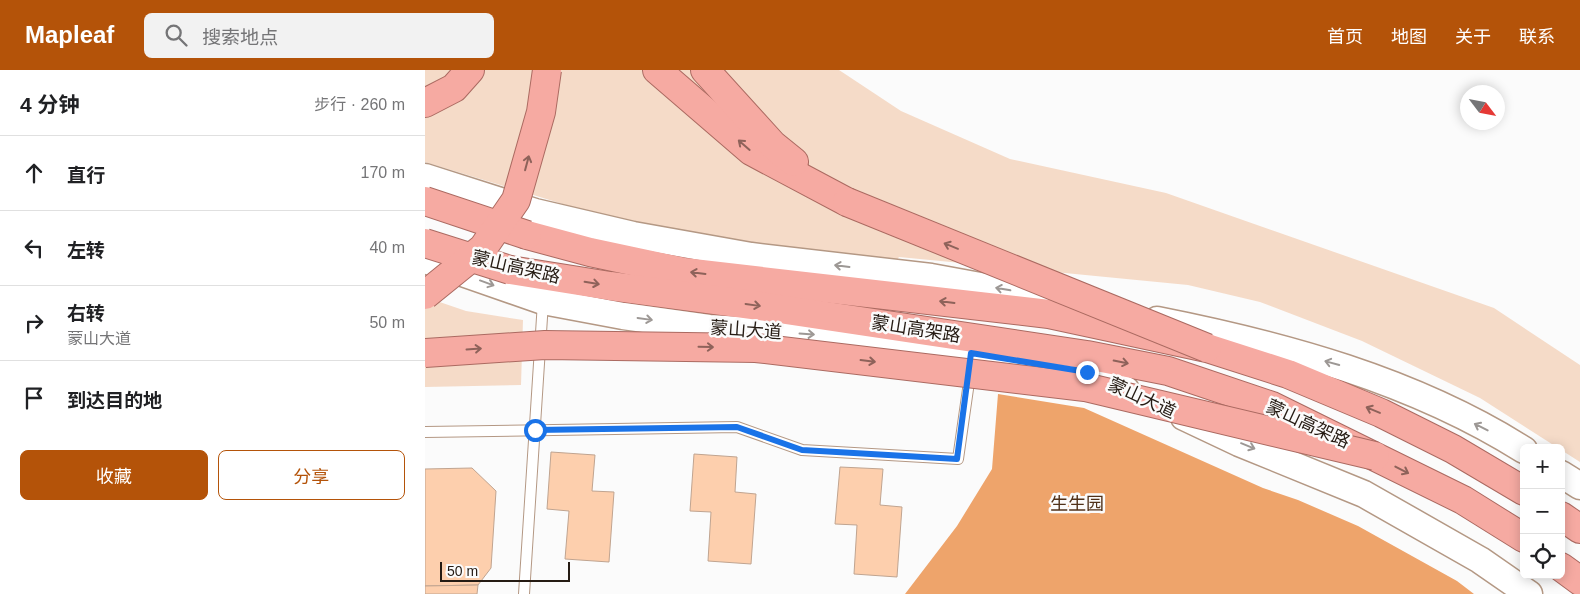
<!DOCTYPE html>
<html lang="zh">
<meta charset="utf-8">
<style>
body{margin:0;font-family:Helvetica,"Noto Sans SC",sans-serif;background:#f2f2f2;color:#202124}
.controls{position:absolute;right:15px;bottom:15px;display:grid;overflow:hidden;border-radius:8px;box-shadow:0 2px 12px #0003}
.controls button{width:45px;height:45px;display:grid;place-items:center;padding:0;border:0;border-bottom:1px solid #e0e0e0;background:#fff;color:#202124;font:25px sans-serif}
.compass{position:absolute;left:1035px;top:15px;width:45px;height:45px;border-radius:50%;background:#fff;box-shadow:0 2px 12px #0003;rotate:122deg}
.scale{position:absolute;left:15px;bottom:12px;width:130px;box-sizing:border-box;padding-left:5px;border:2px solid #251b13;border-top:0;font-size:14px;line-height:18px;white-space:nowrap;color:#251b13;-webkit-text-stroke:4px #fbfbfb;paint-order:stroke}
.stop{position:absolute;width:15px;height:15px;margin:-11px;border:4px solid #1a73e8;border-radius:50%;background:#fff}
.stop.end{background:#1a73e8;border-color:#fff;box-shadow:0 1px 5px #0008}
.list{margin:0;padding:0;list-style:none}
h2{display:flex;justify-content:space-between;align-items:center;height:65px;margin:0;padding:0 20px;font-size:21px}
h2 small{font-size:16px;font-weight:400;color:#757577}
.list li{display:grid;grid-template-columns:32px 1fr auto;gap:15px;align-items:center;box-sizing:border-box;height:75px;padding:0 20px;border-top:1px solid #e0e0e0}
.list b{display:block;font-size:19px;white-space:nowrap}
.list p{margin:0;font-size:16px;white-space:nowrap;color:#757577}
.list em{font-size:16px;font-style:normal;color:#757577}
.actions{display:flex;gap:10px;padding:15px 20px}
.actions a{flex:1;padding:11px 0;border:1px solid #b45309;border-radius:8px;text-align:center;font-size:18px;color:#b45309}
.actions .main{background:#b45309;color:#fff}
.icon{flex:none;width:28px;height:28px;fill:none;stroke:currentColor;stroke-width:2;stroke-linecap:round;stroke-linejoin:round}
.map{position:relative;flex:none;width:1155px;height:524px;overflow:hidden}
header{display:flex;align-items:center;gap:30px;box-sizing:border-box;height:70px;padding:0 25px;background:#b45309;color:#fff}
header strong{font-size:24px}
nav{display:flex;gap:28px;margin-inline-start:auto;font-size:18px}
.search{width:350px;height:45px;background:#f2f2f2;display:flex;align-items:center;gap:12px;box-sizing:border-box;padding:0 18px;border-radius:8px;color:#757577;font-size:19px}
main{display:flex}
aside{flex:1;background:#fff}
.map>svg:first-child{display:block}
.green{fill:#f5dbc8}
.forest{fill:#eea46b}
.building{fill:#fdcfad;stroke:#c0a490}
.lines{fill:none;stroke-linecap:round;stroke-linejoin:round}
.service-casing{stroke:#b49884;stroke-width:12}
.secondary-casing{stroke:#b49884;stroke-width:29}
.trunk-casing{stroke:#ab6a61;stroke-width:30}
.service{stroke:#fff;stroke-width:10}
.secondary{stroke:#fff;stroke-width:26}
.trunk{stroke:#f6aaa2;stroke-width:28}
.trunk-bridge-casing{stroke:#ab6a61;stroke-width:30;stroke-linecap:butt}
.trunk-bridge{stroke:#f6aaa2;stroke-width:28}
.oneway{stroke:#8e625a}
.oneway2{stroke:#9d9895}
.route{stroke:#1a73e8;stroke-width:6}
.labels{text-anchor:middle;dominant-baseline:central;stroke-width:5;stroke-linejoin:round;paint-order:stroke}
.street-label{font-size:18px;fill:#251b13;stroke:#fbfbfb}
.park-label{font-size:18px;fill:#503119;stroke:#fbfbfb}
</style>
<header>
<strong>Mapleaf</strong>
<div class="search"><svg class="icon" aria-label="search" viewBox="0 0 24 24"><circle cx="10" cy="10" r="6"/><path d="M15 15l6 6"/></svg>搜索地点</div>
<nav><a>首页</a><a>地图</a><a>关于</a><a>联系</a></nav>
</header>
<main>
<aside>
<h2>4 分钟<small>步行 · 260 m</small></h2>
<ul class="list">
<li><svg class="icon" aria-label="ahead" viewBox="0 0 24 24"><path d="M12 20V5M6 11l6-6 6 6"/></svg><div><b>直行</b></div><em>170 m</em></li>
<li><svg class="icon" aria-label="left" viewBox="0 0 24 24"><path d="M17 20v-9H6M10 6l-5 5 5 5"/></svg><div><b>左转</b></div><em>40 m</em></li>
<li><svg class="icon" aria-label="right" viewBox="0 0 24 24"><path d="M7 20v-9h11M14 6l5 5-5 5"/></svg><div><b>右转</b><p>蒙山大道</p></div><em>50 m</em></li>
<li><svg class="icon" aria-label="arrive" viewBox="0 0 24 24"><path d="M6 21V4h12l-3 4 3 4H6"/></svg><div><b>到达目的地</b></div></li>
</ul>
<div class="actions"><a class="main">收藏</a><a>分享</a></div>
</aside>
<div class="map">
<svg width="1155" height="524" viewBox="0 0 1155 524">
<rect width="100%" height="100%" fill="#fbfbfb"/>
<g class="green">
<polygon points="0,0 414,0 476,41 585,89 741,123 1069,238 1155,295 1155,392 1055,328 937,271 835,232 763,215 474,187 469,194 203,154 0,92"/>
<polygon points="0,227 41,241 98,250 96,315 0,317"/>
</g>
<polygon class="forest" points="573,324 659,338 838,418 873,430 933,456 1032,511 1049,524 480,524 532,456 567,399"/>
<g class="building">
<polygon points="126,382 170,385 167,421 189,422 184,492 140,489 144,441 122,439"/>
<polygon points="269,384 312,387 310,422 331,424 326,494 283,491 286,442 265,441"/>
<polygon points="415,397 458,399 455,435 477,437 472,507 429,504 432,455 410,454"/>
<polygon points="47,398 71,421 66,498 53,515 0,516 0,399"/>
<polygon points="53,515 52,524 0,524 0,516"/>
</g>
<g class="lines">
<g class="service-casing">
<g id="service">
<polyline points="0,362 312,357 377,380 533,389 545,305"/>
<polyline points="99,524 118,232"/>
</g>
</g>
<g class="secondary-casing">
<g id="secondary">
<polyline points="0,107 110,142 208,165 326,186 506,207 654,234"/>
<polyline points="0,190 118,231 198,246 284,258 390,265 524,279 662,302 701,320"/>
<path d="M732,250C858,275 988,310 1099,380"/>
<polyline points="759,347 814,373 939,424 1055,490 1104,524"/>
<polyline points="1136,404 1155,416"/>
</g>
</g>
<g class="trunk-casing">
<g id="trunk">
<polyline points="232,0 326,81 422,132"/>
<polyline points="280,0 348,75 369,92"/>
<polyline points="0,33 29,18 45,0"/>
<polyline points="102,165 165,182 259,202 624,244 782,278 863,304 956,343 1028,379 1099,421"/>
<polyline points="85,200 185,216 335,236 662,285 743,301 847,336 1038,430 1099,468"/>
<polyline points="1136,446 1155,459"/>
<polyline points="1136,497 1155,511"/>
</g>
</g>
<use href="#service" class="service"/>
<use href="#secondary" class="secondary"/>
<use href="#trunk" class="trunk"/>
<g class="trunk-bridge-casing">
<g id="trunk-bridge">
<polyline points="0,131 102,165"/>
<polyline points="422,132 782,278"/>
<polyline points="0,173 85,200"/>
<polyline points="0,225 58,178 91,130 116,42 122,0"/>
<polyline points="0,283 120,275 331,278 660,317 950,386"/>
</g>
</g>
<use href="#trunk-bridge" class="trunk-bridge"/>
</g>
<defs><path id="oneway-shaft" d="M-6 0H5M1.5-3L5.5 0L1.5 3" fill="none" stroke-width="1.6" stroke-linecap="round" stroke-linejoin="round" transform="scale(1.25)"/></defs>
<g class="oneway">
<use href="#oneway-shaft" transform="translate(319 75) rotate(-139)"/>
<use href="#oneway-shaft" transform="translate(102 93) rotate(-75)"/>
<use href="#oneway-shaft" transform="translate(526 176) rotate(-158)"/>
<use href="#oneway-shaft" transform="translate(273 203) rotate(-173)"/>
<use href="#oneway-shaft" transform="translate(167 213) rotate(9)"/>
<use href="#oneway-shaft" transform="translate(522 232) rotate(-173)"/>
<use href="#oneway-shaft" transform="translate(328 235) rotate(8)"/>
<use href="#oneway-shaft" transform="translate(281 277) rotate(1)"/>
<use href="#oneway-shaft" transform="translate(49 279) rotate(-4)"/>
<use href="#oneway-shaft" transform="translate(443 291) rotate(7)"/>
<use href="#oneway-shaft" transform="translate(696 292) rotate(11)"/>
<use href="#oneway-shaft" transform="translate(948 340) rotate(-157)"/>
<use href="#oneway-shaft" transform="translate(977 400) rotate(27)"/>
</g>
<g class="oneway2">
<use href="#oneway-shaft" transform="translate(417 196) rotate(-173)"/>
<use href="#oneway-shaft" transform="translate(62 213) rotate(20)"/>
<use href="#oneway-shaft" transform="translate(578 219) rotate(-170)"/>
<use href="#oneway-shaft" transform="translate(220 249) rotate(8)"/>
<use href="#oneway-shaft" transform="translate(382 264) rotate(4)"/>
<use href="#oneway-shaft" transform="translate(907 293) rotate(-165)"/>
<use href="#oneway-shaft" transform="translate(1056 357) rotate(-153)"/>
<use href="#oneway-shaft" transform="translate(823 376) rotate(22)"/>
</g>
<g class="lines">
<polyline class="route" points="110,360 312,357 377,380 532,389 546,283 662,302"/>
</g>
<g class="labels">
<g class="street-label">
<text transform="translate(91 197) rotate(13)">蒙山高架路</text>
<text transform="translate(491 259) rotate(9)">蒙山高架路</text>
<text transform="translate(321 260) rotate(4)">蒙山大道</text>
<text transform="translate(717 328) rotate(25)">蒙山大道</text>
<text transform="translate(883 354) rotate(25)">蒙山高架路</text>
</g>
<g class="park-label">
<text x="652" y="434">生生园</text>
</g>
</g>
</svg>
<div class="controls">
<button>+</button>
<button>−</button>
<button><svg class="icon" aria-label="locate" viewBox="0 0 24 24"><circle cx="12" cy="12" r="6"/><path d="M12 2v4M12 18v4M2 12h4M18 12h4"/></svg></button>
</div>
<svg class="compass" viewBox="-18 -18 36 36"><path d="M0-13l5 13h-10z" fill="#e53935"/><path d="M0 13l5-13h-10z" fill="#757577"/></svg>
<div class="scale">50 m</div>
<div class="stop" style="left:110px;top:360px"></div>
<div class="stop end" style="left:662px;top:302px"></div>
</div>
</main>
